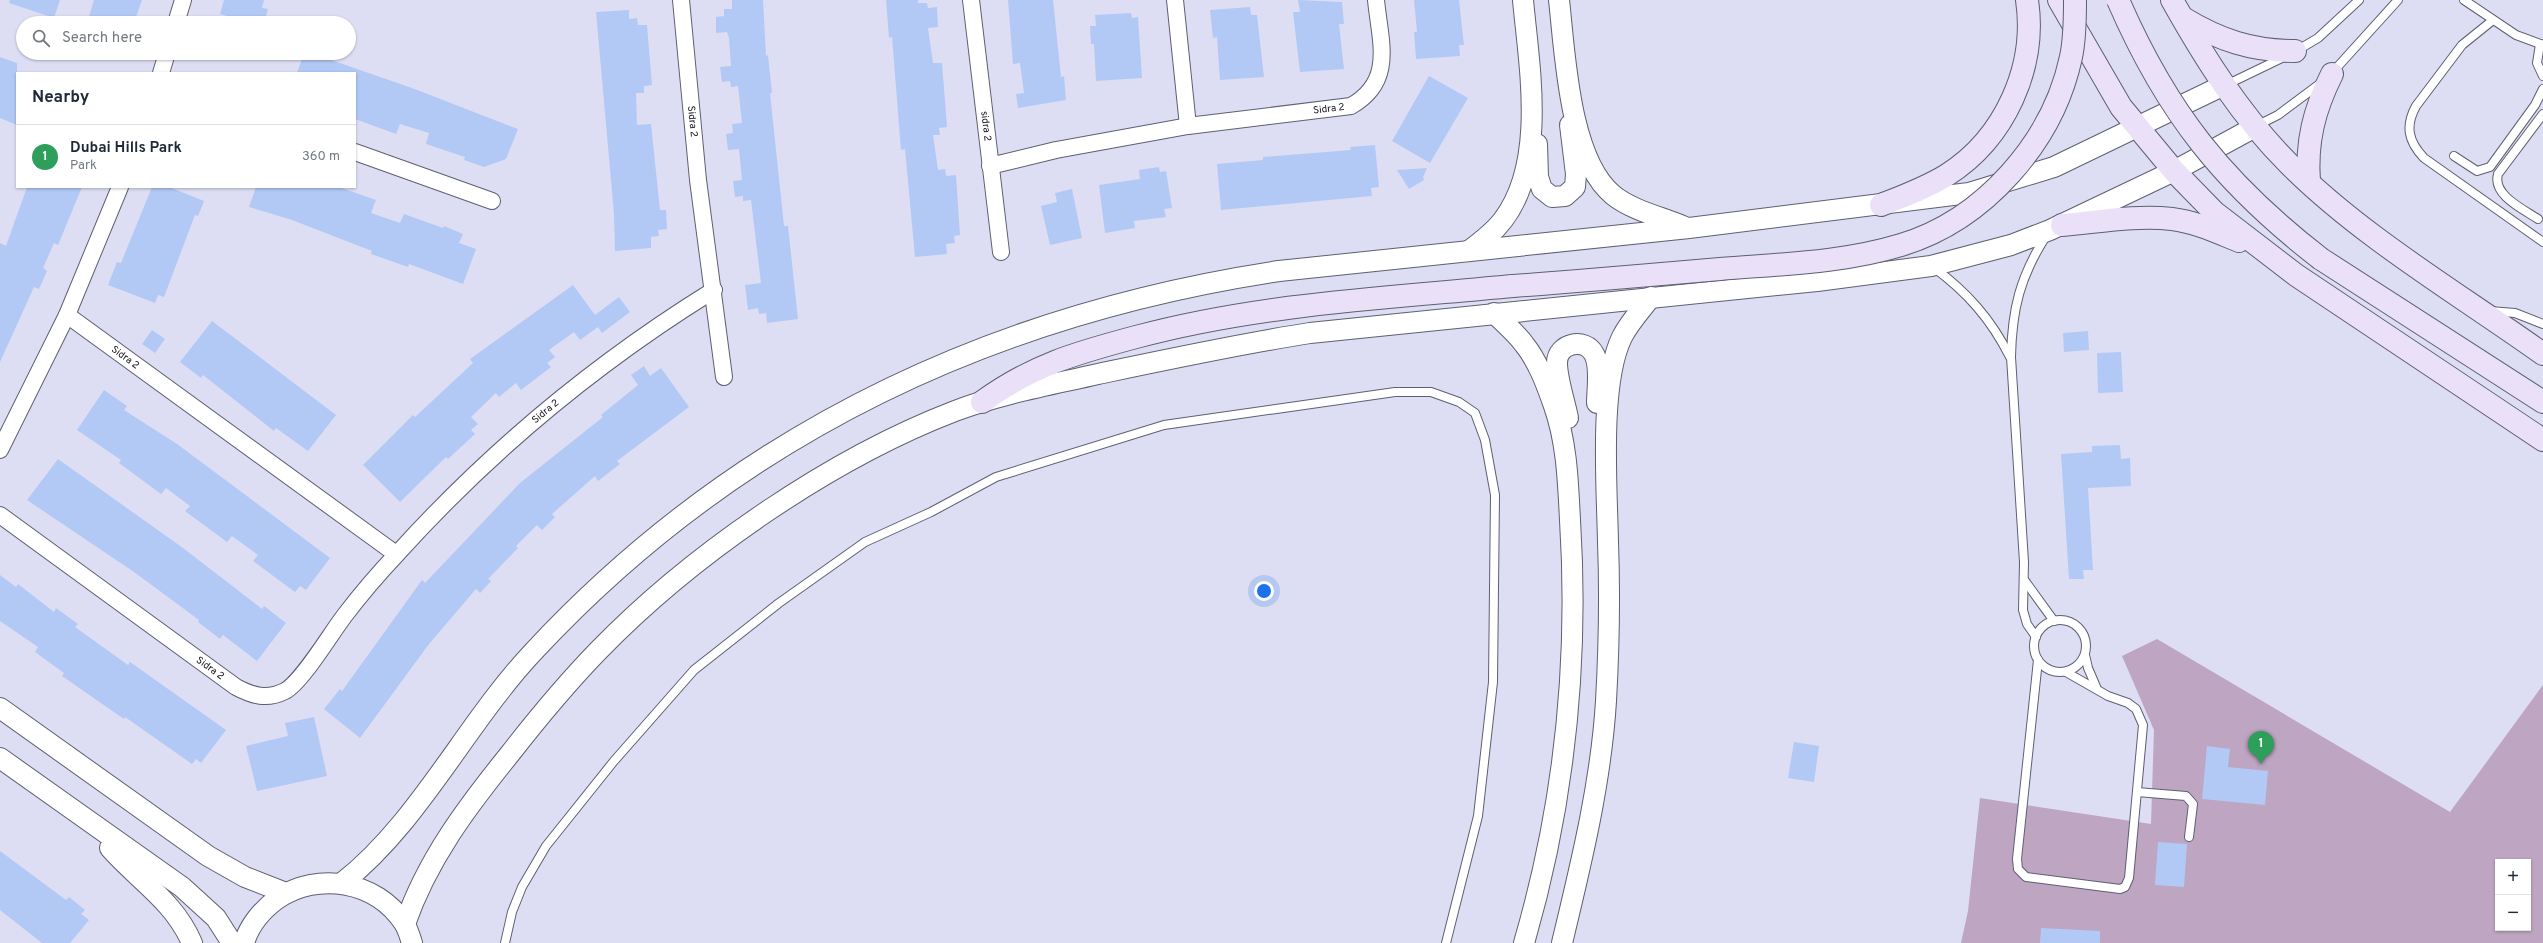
<!DOCTYPE html>
<meta charset="utf-8">
<style>
body{margin:0;font-family:Overpass,sans-serif;background:#f2f2f3;color:#1f2937}
.controls{position:absolute;right:12px;bottom:12px;display:grid;overflow:hidden;border-radius:0px;box-shadow:0 1px 3px #0004}
.controls button{width:36px;height:36px;display:grid;place-items:center;padding:0;border:0;border-bottom:1px solid #e0e1e3;background:#fff;color:#1f2937;font:20px sans-serif}
.you{position:absolute;left:1264px;top:591px;width:14px;height:14px;margin:-10px;border:3px solid #fff;border-radius:50%;background:#1a73e8;box-shadow:0 0 0 6px #1a73e833}
.badge{display:grid;place-items:center;width:26px;height:26px;border-radius:50%;background:#2d746b;color:#fff;font-size:13px;font-weight:700}
.pin{position:absolute;translate:-50% -33px;filter:drop-shadow(0 1px 2px #0008)}
.pin::after{content:'';position:absolute;top:21px;width:14px;height:12px;background:inherit;clip-path:polygon(0 0,100% 0,50% 100%)}
.list{margin:0;padding:0;list-style:none}
h2{display:flex;justify-content:space-between;align-items:center;height:52px;margin:0;padding:0 16px;font-size:17px}
h2 small{font-size:13px;font-weight:400;color:#747a83}
.list li{display:grid;grid-template-columns:26px 1fr auto;gap:12px;align-items:center;box-sizing:border-box;height:64px;padding:0 16px;border-top:1px solid #e0e1e3}
.list b{display:block;font-size:15px;white-space:nowrap}
.list p{margin:0;font-size:13px;white-space:nowrap;color:#747a83}
.list em{font-size:13px;font-style:normal;color:#747a83}
.icon{flex:none;width:22px;height:22px;fill:none;stroke:currentColor;stroke-width:2;stroke-linecap:round;stroke-linejoin:round}
.map{position:relative;flex:none;width:2543px;height:943px;overflow:hidden}
.search{position:absolute;background:#fff;box-shadow:0 1px 3px #0004;left:16px;top:16px;width:340px;height:44px;display:flex;align-items:center;gap:10px;box-sizing:border-box;padding:0 14px;border-radius:22px;color:#747a83;font-size:15px}
.panel{position:absolute;background:#fff;box-shadow:0 1px 3px #0004;left:16px;top:72px;width:340px;height:116px;border-radius:0px}
.map>svg:first-child{display:block}
.green{fill:#bea5c1;fill-rule:evenodd}
.building{fill:#b2c9f5}
.lines{fill:none;stroke-linecap:round;stroke-linejoin:round}
.service-casing{stroke:#5e5f70;stroke-width:10}
.minor-casing{stroke:#5e5f70;stroke-width:18}
.tertiary-casing{stroke:#5e5f70;stroke-width:22}
.secondary-casing{stroke:#5e5f70;stroke-width:24}
.service{stroke:#fff;stroke-width:8}
.minor{stroke:#fff;stroke-width:16}
.tertiary{stroke:#fff;stroke-width:20}
.secondary{stroke:#eae0f8;stroke-width:22}
.secondary-bridge-casing{stroke:#5e5f70;stroke-width:24;stroke-linecap:butt}
.secondary-bridge{stroke:#eae0f8;stroke-width:22}
.labels{text-anchor:middle;dominant-baseline:central;stroke-width:4;stroke-linejoin:round;paint-order:stroke}
.street-label{font-size:10px;fill:#13131a;stroke:#fff}
</style>
<div class="map">
<svg width="2543" height="943" viewBox="0 0 2543 943">
<rect width="100%" height="100%" fill="#dddef3"/>
<path class="green" d="M2157,639L2450,812L2543,685V943H1961L1968,911L1980,798L2151,824L2154,730L2122,656ZM2498,862H2528V928H2498Z"/>
<g class="building">
<polygon points="10,0 60,0 54,18 9,3"/>
<polygon points="94,0 142,0 134,23 87,23"/>
<polygon points="224,0 264,0 262,8 268,9 264,23 252,23 220,14"/>
<polygon points="732,0 763,0 766,56 768,55 772,93 770,93 784,226 788,226 798,319 767,323 766,313 759,314 758,308 748,310 745,285 761,283 751,200 743,201 743,196 735,197 733,181 742,180 739,149 728,150 726,134 733,133 732,124 742,123 738,86 731,87 730,81 722,82 720,67 731,66 729,38 727,32 716,33 716,17 724,16 724,9 732,9"/>
<polygon points="886,0 918,0 918,3 927,3 928,8 937,7 938,27 928,28 933,63 942,63 947,127 939,128 940,135 933,135 938,170 945,169 946,176 956,175 960,235 954,236 955,243 946,244 947,254 915,257 905,149 901,150 892,37 889,38"/>
<polygon points="1008,0 1053,0 1061,77 1064,76 1066,100 1018,108 1016,94 1024,93 1020,63 1013,64"/>
<polygon points="1298,0 1342,2 1344,24 1339,24 1344,69 1300,72 1293,12 1300,12"/>
<polygon points="1414,0 1459,0 1464,45 1459,45 1460,56 1416,59 1414,32 1417,32"/>
<polygon points="1250,7 1251,15 1257,15 1264,77 1220,80 1217,37 1213,38 1210,10"/>
<polygon points="629,10 629,19 637,18 638,25 647,25 652,85 644,86 644,93 636,93 637,125 651,124 660,210 666,210 667,229 658,230 659,236 651,237 651,248 615,251 614,214 596,12"/>
<polygon points="1131,13 1132,18 1138,17 1142,78 1096,81 1094,44 1091,44 1090,26 1096,26 1095,15"/>
<polygon points="304,53 311,53 412,88 518,129 506,159 484,167 464,160 465,157 426,144 429,133 400,124 396,134 355,119 355,73 297,73"/>
<polygon points="0,57 17,63 17,125 0,118"/>
<polygon points="1429,76 1468,98 1430,163 1392,141"/>
<polygon points="1375,145 1379,187 1371,188 1372,196 1221,210 1217,164 1263,160 1263,157 1351,150 1350,147"/>
<polygon points="1159,167 1160,172 1166,171 1172,208 1164,209 1166,217 1134,221 1135,228 1105,233 1099,185 1140,179 1139,170"/>
<polygon points="1427,168 1423,177 1424,180 1409,189 1397,170"/>
<polygon points="27,187 82,187 58,245 54,243 43,268 47,271 39,289 34,287 0,362 0,243 6,246"/>
<polygon points="152,187 169,187 204,201 198,216 195,215 164,297 158,295 155,303 108,285 117,262 121,263"/>
<polygon points="256,187 339,187 376,200 371,213 400,223 404,214 443,228 444,226 463,234 459,243 476,249 463,284 409,264 408,267 371,254 372,251 292,220 249,207"/>
<polygon points="1072,189 1082,238 1050,245 1041,206 1057,202 1055,193"/>
<polygon points="573,285 595,315 619,297 630,312 602,333 598,327 580,340 574,332 549,350 555,357 547,363 551,367 521,390 516,383 499,397 496,393 471,417 478,424 471,430 475,434 448,459 446,457 400,502 363,465 413,415 415,417 473,363 470,359"/>
<polygon points="212,321 336,415 308,451 276,428 274,431 203,375 201,378 180,362"/>
<polygon points="152,330 165,339 155,353 142,344"/>
<polygon points="2088,331 2089,350 2064,352 2063,333"/>
<polygon points="2121,352 2123,392 2098,393 2097,353"/>
<polygon points="644,366 650,376 661,368 689,407 617,461 620,464 598,481 595,476 552,514 555,517 542,530 537,525 516,546 518,548 488,579 491,581 480,593 476,589 429,644 360,738 324,709 340,689 342,691 422,580 425,583 520,483 603,417 601,415 638,385 631,375"/>
<polygon points="104,390 127,406 124,410 177,444 330,558 306,590 300,586 295,592 253,561 258,555 232,536 227,542 185,511 190,506 166,488 161,494 119,463 121,460 77,430"/>
<polygon points="2120,445 2121,459 2130,458 2131,486 2088,488 2093,570 2083,570 2084,579 2069,579 2061,454 2092,452 2092,446"/>
<polygon points="58,459 183,548 262,609 264,606 286,623 257,661 223,635 220,639 198,622 199,620 134,572 27,500"/>
<polygon points="0,575 16,587 18,584 54,612 56,608 78,624 75,627 128,665 130,662 226,730 201,763 196,759 192,764 125,717 124,719 85,692 62,676 64,673 35,652 38,647 0,621"/>
<polygon points="314,717 327,776 257,791 246,746 288,736 285,723"/>
<polygon points="1794,742 1819,746 1814,782 1788,778"/>
<polygon points="2207,746 2230,749 2228,767 2268,771 2265,805 2202,799"/>
<polygon points="2158,842 2187,844 2184,887 2155,885"/>
<polygon points="0,851 66,900 69,897 85,910 81,914 89,920 70,943 42,943 0,910"/>
<polygon points="2041,928 2100,931 2100,943 2040,943"/>
</g>
<g class="lines">
<g class="service-casing">
<g id="service">
<polyline points="2464,0 2516,35 2543,45"/>
<path d="M2493,20L2462,45L2416,106C2405,126 2408,141 2424,158L2543,242"/>
<polyline points="2540,44 2537,63 2543,76"/>
<polyline points="2296,51 2318,38 2359,0"/>
<polyline points="2331,74 2398,0"/>
<polyline points="2226,85 2284,57"/>
<polyline points="2256,126 2278,115 2321,83"/>
<polyline points="2454,156 2477,171 2490,167 2535,105 2543,89"/>
<path d="M2538,219C2523,209 2492,195 2498,174L2543,114"/>
<path d="M1933,267C1967,292 1991,319 2010,357"/>
<polyline points="2490,311 2515,313 2543,324"/>
<polyline points="2025,581 2054,621"/>
<circle cx="2060" cy="646" r="26"/>
<path d="M2036,637L2027,624L2023,610L2024,562L2011,357C2012,309 2020,277 2046,236"/>
<polyline points="2085,655 2088,668 2097,689"/>
<polyline points="2038,660 2017,859 2018,869 2026,877 2120,889 2125,887 2129,878 2143,725 2136,709 2128,703 2108,696 2066,672"/>
<polyline points="2137,792 2186,796 2193,804 2189,837"/>
<polyline points="505,943 512,912 522,887 546,846 614,761 694,670 779,603 865,542 931,512 996,477 1164,425 1395,392 1431,392 1459,402 1475,413 1485,440 1495,495 1493,682 1478,816 1446,943"/>
</g>
</g>
<g class="minor-casing">
<g id="minor">
<path id="s1" d="M681,0L698,180L724,377"/>
<path id="s2" d="M971,0L1001,252"/>
<polyline points="1175,0 1188,126"/>
<polyline points="176,23 183,0"/>
<polyline points="161,73 167,53"/>
<polyline points="355,152 492,201"/>
<path id="s3" d="M990,166L1056,150L1188,126L1351,106C1395,81 1380,42 1376,0"/>
<path id="s4" d="M67,315L396,554"/>
<polyline points="0,450 67,315 120,187"/>
<path id="s5" d="M0,515L236,687C253,696 267,700 285,691C302,682 331,633 345,615C361,594 379,573 397,554C490,451 596,363 714,290"/>
</g>
</g>
<g class="tertiary-casing">
<g id="tertiary">
<path d="M1559,0C1565,53 1569,159 1613,195C1633,211 1662,217 1685,227"/>
<polyline points="1537,144 1538,177 1542,189 1552,197 1565,196 1575,187 1576,174 1570,125"/>
<path d="M1470,250C1482,241 1494,232 1503,220C1547,162 1529,66 1523,0"/>
<path d="M1494,313C1504,323 1516,333 1524,344C1538,361 1547,386 1554,406C1567,443 1568,482 1570,520C1579,662 1564,806 1524,943"/>
<path d="M1568,418C1565,402 1557,379 1557,363C1557,343 1585,337 1594,354C1601,366 1597,389 1597,403"/>
<polyline points="0,708 208,856 245,877 286,893"/>
<polyline points="0,758 182,887 216,918 232,943"/>
<path d="M110,848C139,881 174,901 192,943"/>
<path d="M342,883C419,823 466,723 534,651C736,434 988,315 1279,271L1689,228L1969,193L2054,167L2224,85"/>
<path d="M405,924C427,860 467,807 509,755C537,719 566,684 598,651C691,555 830,459 955,411C1000,394 1050,385 1098,374C1169,359 1239,344 1310,333L1817,281L1931,266L2011,245L2050,230L2174,171L2255,127"/>
<path d="M244,943C249,926 262,910 277,899C318,871 376,881 404,923C408,929 410,937 412,943"/>
<path d="M1562,943C1581,864 1601,783 1606,701C1609,648 1610,595 1608,542C1607,488 1599,384 1622,337C1629,323 1641,310 1651,297"/>
</g>
</g>
<g class="secondary-casing">
<g id="secondary">
<polyline points="2059,0 2121,107 2174,171 2214,212 2296,275 2543,440"/>
<path d="M2172,0C2205,59 2241,116 2289,164C2362,237 2459,294 2543,354"/>
<path d="M2183,18C2219,40 2252,51 2295,51"/>
<path d="M2309,182C2306,142 2314,110 2332,74"/>
<path d="M1881,205C1904,196 1926,188 1947,175C2005,138 2037,67 2027,0"/>
<path d="M2062,225C2098,222 2136,215 2172,219C2196,222 2217,232 2239,241"/>
<polyline points="2321,259 2543,402"/>
<path d="M982,402C1033,365 1076,353 1136,337C1259,304 1386,298 1513,286"/>
</g>
</g>
<use href="#service" class="service"/>
<use href="#minor" class="minor"/>
<use href="#tertiary" class="tertiary"/>
<use href="#secondary" class="secondary"/>
<g class="secondary-bridge-casing">
<g id="secondary-bridge">
<path d="M2118,0C2167,113 2224,184 2321,259"/>
<path d="M1513,286C1582,281 1651,275 1720,269C1780,264 1842,263 1901,245C1984,220 2053,142 2071,57C2075,39 2075,19 2075,0"/>
</g>
</g>
<use href="#secondary-bridge" class="secondary-bridge"/>
</g>
<g class="labels">
<g class="street-label">
<text stroke="none"><textPath href="#s3" startOffset="344">Sidra 2</textPath></text>
<text stroke="none"><textPath href="#s1" startOffset="122">Sidra 2</textPath></text>
<text stroke="none"><textPath href="#s2" startOffset="127">sidra 2</textPath></text>
<text stroke="none"><textPath href="#s4" startOffset="72">Sidra 2</textPath></text>
<text stroke="none"><textPath href="#s5" startOffset="727">Sidra 2</textPath></text>
<text stroke="none"><textPath href="#s5" startOffset="260">Sidra 2</textPath></text>
</g>
</g>
</svg>
<div class="controls">
<button>+</button>
<button>−</button>
</div>
<div class="you"></div>
<div class="pin badge" style="left:2261px;top:764px;background:#2e9e5b">1</div>
<div class="search"><svg class="icon" aria-label="search" viewBox="0 0 24 24"><circle cx="10" cy="10" r="6"/><path d="M15 15l6 6"/></svg>Search here</div>
<section class="panel">
<h2>Nearby<small></small></h2>
<ul class="list">
<li><span class="badge" style="background:#2e9e5b">1</span><div><b>Dubai Hills Park</b><p>Park</p></div><em>360 m</em></li>
</ul>
</section>
</div>
